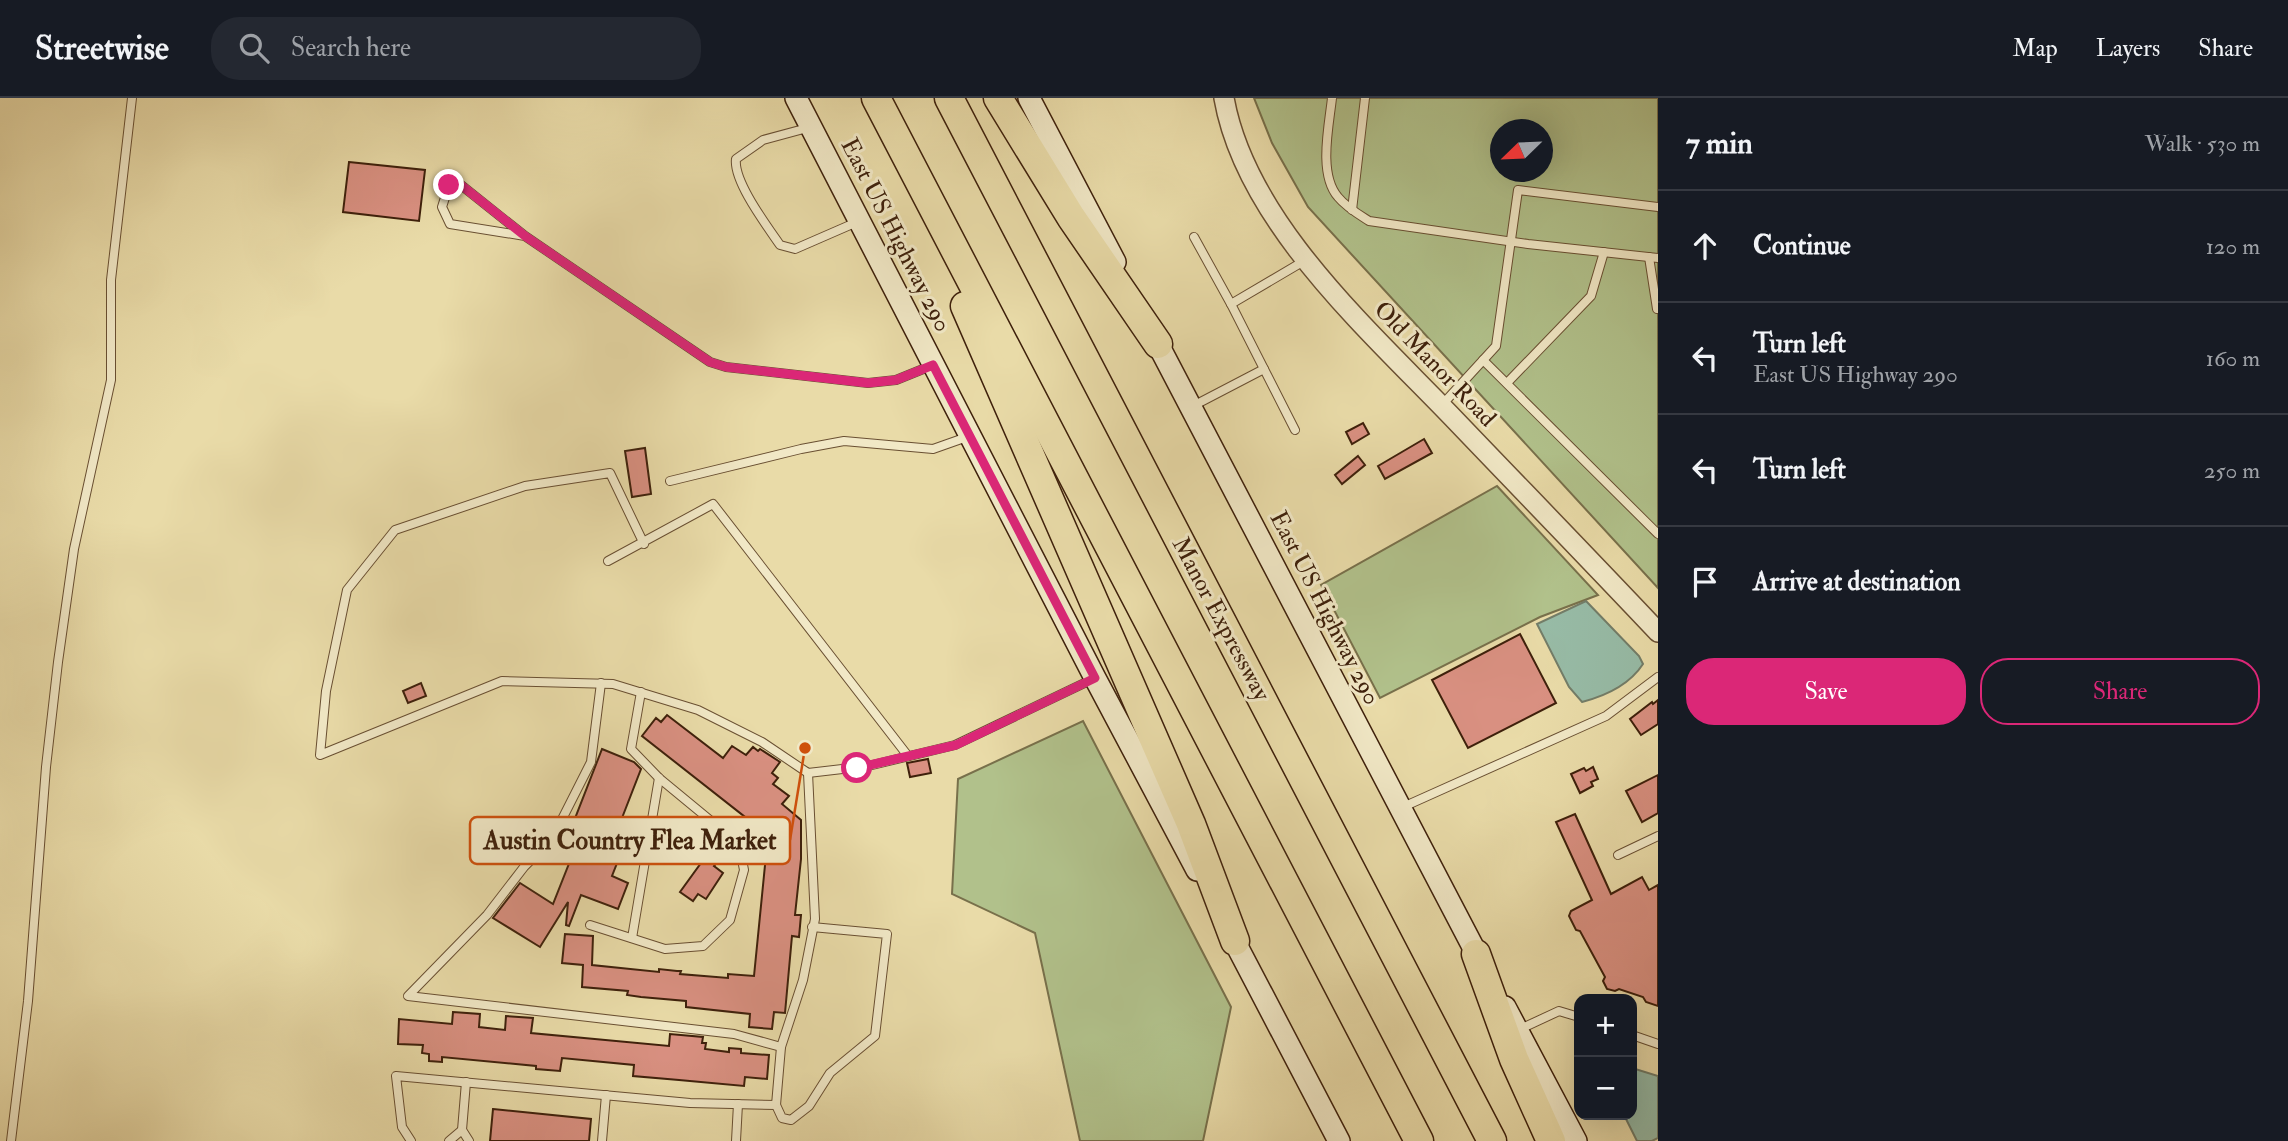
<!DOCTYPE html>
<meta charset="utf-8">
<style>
body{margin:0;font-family:"IM FELL Double Pica",serif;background:#242831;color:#f1f3f6}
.controls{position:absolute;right:21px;bottom:21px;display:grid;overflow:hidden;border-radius:14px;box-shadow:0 7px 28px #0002}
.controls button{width:63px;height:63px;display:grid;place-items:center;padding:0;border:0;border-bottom:2px solid #363941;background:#171b24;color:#f1f3f6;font:35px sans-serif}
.compass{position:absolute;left:1490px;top:21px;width:63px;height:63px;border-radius:50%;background:#171b24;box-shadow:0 7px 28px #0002;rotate:247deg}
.stop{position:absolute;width:21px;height:21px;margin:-16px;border:5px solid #db2777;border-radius:50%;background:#fff}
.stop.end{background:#db2777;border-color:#fff;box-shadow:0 2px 7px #0008}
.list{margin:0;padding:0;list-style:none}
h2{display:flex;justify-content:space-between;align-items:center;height:91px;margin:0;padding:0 28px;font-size:30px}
h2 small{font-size:23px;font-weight:400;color:#9ea1a6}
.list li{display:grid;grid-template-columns:46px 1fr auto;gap:21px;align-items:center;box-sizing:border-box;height:112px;padding:0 28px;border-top:2px solid #363941}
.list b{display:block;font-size:26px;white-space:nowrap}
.list p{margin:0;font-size:23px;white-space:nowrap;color:#9ea1a6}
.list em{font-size:23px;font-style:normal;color:#9ea1a6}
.actions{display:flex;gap:14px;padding:21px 28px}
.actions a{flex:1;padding:16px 0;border:2px solid #db2777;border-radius:28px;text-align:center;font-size:24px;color:#db2777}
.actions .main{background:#db2777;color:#fff}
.icon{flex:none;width:38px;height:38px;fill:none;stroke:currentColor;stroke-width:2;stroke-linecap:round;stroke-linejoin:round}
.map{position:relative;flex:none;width:1658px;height:1043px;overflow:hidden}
header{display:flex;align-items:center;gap:42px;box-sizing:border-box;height:98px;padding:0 35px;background:#171b24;border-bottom:2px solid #363941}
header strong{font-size:33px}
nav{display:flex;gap:38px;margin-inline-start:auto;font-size:24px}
.search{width:490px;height:63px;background:#242831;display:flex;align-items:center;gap:18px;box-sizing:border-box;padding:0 24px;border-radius:28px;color:#9ea1a6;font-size:26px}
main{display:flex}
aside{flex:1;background:#171b24}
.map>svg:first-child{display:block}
.green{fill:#b1c18b;stroke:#78704b;stroke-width:2;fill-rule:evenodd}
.water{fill:#97bba6;stroke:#737d68;stroke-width:2}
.building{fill:#d99081;stroke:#3e200b;stroke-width:2}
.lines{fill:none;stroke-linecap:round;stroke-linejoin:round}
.service-casing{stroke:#694f32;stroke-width:10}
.tertiary-casing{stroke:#694f32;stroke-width:22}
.secondary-casing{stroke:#3e200b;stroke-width:24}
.motorway-casing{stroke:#3e200b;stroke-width:31}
.service{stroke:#f1e8c6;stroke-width:8}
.tertiary{stroke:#f1e8c6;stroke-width:19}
.secondary{stroke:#f1e8c6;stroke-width:21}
.motorway{stroke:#e9dba8;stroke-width:28}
.route{stroke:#db2777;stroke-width:9}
.labels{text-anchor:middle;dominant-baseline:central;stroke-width:6;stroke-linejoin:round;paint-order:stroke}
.street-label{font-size:24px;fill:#3e200b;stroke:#f1e8c6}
.leader{fill:none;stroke:#ce500c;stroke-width:2.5}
.callout-dot{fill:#ce500c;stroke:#f1e8c6;stroke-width:2.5}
.callout{fill:#f1e8c6;stroke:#ce500c;stroke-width:2.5}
.callout-label{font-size:26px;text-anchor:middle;font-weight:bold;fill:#3e200b}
</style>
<header>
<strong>Streetwise</strong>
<div class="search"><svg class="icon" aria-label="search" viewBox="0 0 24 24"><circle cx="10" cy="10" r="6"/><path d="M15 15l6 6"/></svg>Search here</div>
<nav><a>Map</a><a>Layers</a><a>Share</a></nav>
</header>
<main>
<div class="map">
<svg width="1658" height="1043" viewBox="0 0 1658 1043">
<rect width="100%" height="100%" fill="#e9dba8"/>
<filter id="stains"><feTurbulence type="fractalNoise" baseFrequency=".00286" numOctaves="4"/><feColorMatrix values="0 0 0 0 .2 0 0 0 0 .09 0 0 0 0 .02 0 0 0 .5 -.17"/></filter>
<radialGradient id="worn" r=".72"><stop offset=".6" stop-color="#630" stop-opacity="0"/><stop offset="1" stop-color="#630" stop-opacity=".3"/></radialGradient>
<g class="green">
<path d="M1254,0H1658V490L1308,109L1272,45ZM1500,32H1542V74H1500Z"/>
<polygon points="1497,388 1598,497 1540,519 1380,600 1321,487"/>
<polygon points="1083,623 1231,909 1203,1043 1080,1043 1035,835 952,796 958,681"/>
</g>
<g class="water">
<path d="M1586,503L1639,558L1643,566C1630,586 1605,598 1582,604L1569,589L1537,526Z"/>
<polygon points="1632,970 1658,978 1658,1040 1652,1043 1637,1043 1624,1017 1632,1017"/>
</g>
<g class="building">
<polygon points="349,64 425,72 419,123 343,114"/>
<polygon points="1363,325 1369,336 1352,346 1346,334"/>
<polygon points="1424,341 1432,355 1385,381 1378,368"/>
<polygon points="645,350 651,396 632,399 625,353"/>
<polygon points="1358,358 1365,367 1342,386 1335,377"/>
<polygon points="1520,536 1556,605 1468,650 1432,582"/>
<polygon points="421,585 426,598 408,605 403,593"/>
<polygon points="1658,602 1658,626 1641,637 1630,621 1652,604 1653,606"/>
<polygon points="667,617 723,660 732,648 746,657 753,649 758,653 760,651 780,664 772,675 778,680 773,686 789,698 782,706 801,722 801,761 795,817 801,817 799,839 792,838 785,915 774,914 772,931 749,929 750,916 686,909 686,903 641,899 627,897 628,893 582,889 583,867 562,865 565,836 593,838 592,867 659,874 659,871 677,873 681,873 680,876 728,880 728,876 754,878 768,737 642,638 656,620 661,624"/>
<polygon points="602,651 634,664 641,671 622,720 626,722 616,747 621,749 621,755 612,778 628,785 618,811 581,797 569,828 566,827 568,804 540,849 493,820 520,785 553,806 570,763 560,759"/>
<polygon points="928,661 931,675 910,679 907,665"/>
<polygon points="1593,669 1598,681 1591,684 1593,688 1580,695 1571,676 1584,670 1586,673"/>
<polygon points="1658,677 1658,715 1642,724 1626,693"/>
<polygon points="1575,716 1611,796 1642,779 1649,792 1658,787 1658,908 1646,904 1643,899 1619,891 1615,893 1607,891 1603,883 1605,879 1580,833 1576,832 1569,818 1571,813 1592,802 1556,724"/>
<polygon points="709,754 719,762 714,768 723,775 706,801 698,796 693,803 680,794"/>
<polygon points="453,914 480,916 479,929 505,932 506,918 533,920 531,935 669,948 670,936 703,939 702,945 706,945 705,951 729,954 729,950 741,951 741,955 769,957 767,981 745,979 744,988 679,982 633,978 634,967 562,960 560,973 536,971 536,968 442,959 442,964 429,963 429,956 422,955 423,947 398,946 399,921 452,926"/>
<polygon points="493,1011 591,1021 589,1043 490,1043"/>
</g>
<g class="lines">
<g class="service-casing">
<g id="service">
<path d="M1332,0C1329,28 1318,76 1338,99C1346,109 1358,116 1369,123L1528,146L1658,160"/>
<path d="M811,29L763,42L736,61C733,83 767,128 780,147L795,151L857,124"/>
<polyline points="1352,112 1365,0"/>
<polyline points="525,138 461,87 449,87 442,109 450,126 525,138 710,264 726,269 868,285 896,282 933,267"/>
<polyline points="1194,139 1231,206 1304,163"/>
<polyline points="1649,159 1657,211"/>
<polyline points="1231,206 1295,332"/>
<polyline points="1483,262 1658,436"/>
<polyline points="1507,285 1591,198 1604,154"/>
<polyline points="1441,308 1496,248 1518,92 1658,109"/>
<polyline points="1191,309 1264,271"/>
<polyline points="670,383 801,351 844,343 933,351 967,339"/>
<polyline points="644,446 610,375 525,388 395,432 347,492 326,593 320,657 502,583 613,586 698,612 762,644 808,675 868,668 955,647 1095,580"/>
<polyline points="608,463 713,406 908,658"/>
<polyline points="601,585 591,664 552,741 524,769 487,817 408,898 734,936 781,949"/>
<polyline points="1403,709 1606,618 1658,579"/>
<polyline points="1618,757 1658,738"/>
<polyline points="590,827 665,851 703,848 730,822 744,772 739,746 659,680 631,651 641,594"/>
<polyline points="632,840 659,680"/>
<polyline points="1518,932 1559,913 1579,919"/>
<polyline points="1632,937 1658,946"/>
<polyline points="466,984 462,1032 469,1043"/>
<polyline points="776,1007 782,1020 791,1022 809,1008 830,975 875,938 887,836 812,829"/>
<polyline points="11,1043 28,903 46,669 58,564 74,451 111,282 111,182 132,0"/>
<polyline points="411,1043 402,1029 396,978 690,1005 776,1007 781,949 803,882 815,821 808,675"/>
<polyline points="449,1043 462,1032"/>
<polyline points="602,1043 606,997"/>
<polyline points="736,1043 738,1006"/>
</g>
</g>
<g class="tertiary-casing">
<path id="tertiary" d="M1224,0C1246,125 1371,234 1456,323C1523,393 1591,463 1658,534"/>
</g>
<g class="secondary-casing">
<g id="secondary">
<polyline points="796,0 1095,580 1197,772"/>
<polyline points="1029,0 1115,164"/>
<polyline points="1151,233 1483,868"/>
<polyline points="1228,831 1339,1043"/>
<polyline points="1505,909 1576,1043"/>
</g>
</g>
<g class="motorway-casing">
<g id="motorway">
<polyline points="876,0 1419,1043"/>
<polyline points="949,0 1492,1043"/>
<polyline points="998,0 1071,119 1158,246"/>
<polyline points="965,208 1191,726 1235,843"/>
<polyline points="1476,856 1514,961 1551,1043"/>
</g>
</g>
<use href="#service" class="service"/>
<use href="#tertiary" class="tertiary"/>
<use href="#secondary" class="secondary"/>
<use href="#motorway" class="motorway"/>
</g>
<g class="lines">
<polyline class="route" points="449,87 461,87 525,138 710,264 726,269 868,285 896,282 933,267 1095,580 956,647 857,670"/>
</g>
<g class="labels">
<g class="street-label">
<text transform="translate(896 137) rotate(63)">East US Highway 290</text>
<text transform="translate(1435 266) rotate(46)">Old Manor Road</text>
<text transform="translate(1325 510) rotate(63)">East US Highway 290</text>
<text transform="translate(1221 521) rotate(62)">Manor Expressway</text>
</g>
</g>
<path class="leader" d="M805 650L790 742"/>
<circle class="callout-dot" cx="805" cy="650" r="7"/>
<rect class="callout" x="470" y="719" width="320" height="47" rx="7"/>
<g class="callout-label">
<text x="630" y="751">Austin Country Flea Market</text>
</g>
<rect width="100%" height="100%" filter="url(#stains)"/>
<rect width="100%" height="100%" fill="url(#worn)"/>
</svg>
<div class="controls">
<button>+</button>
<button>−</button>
</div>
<svg class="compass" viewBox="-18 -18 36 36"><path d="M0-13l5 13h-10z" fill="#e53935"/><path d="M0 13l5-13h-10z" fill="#9ea1a6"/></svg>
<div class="stop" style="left:857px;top:670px"></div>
<div class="stop end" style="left:449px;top:87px"></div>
</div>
<aside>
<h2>7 min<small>Walk · 530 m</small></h2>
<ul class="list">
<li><svg class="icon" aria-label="ahead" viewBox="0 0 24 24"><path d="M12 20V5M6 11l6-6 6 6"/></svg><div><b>Continue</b></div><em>120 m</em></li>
<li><svg class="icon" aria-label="left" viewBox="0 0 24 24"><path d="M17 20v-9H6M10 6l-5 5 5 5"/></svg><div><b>Turn left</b><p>East US Highway 290</p></div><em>160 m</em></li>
<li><svg class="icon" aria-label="left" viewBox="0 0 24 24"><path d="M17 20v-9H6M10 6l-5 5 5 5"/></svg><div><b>Turn left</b></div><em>250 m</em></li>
<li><svg class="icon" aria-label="arrive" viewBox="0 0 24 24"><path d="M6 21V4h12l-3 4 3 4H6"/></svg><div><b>Arrive at destination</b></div></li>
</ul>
<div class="actions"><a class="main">Save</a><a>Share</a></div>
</aside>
</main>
